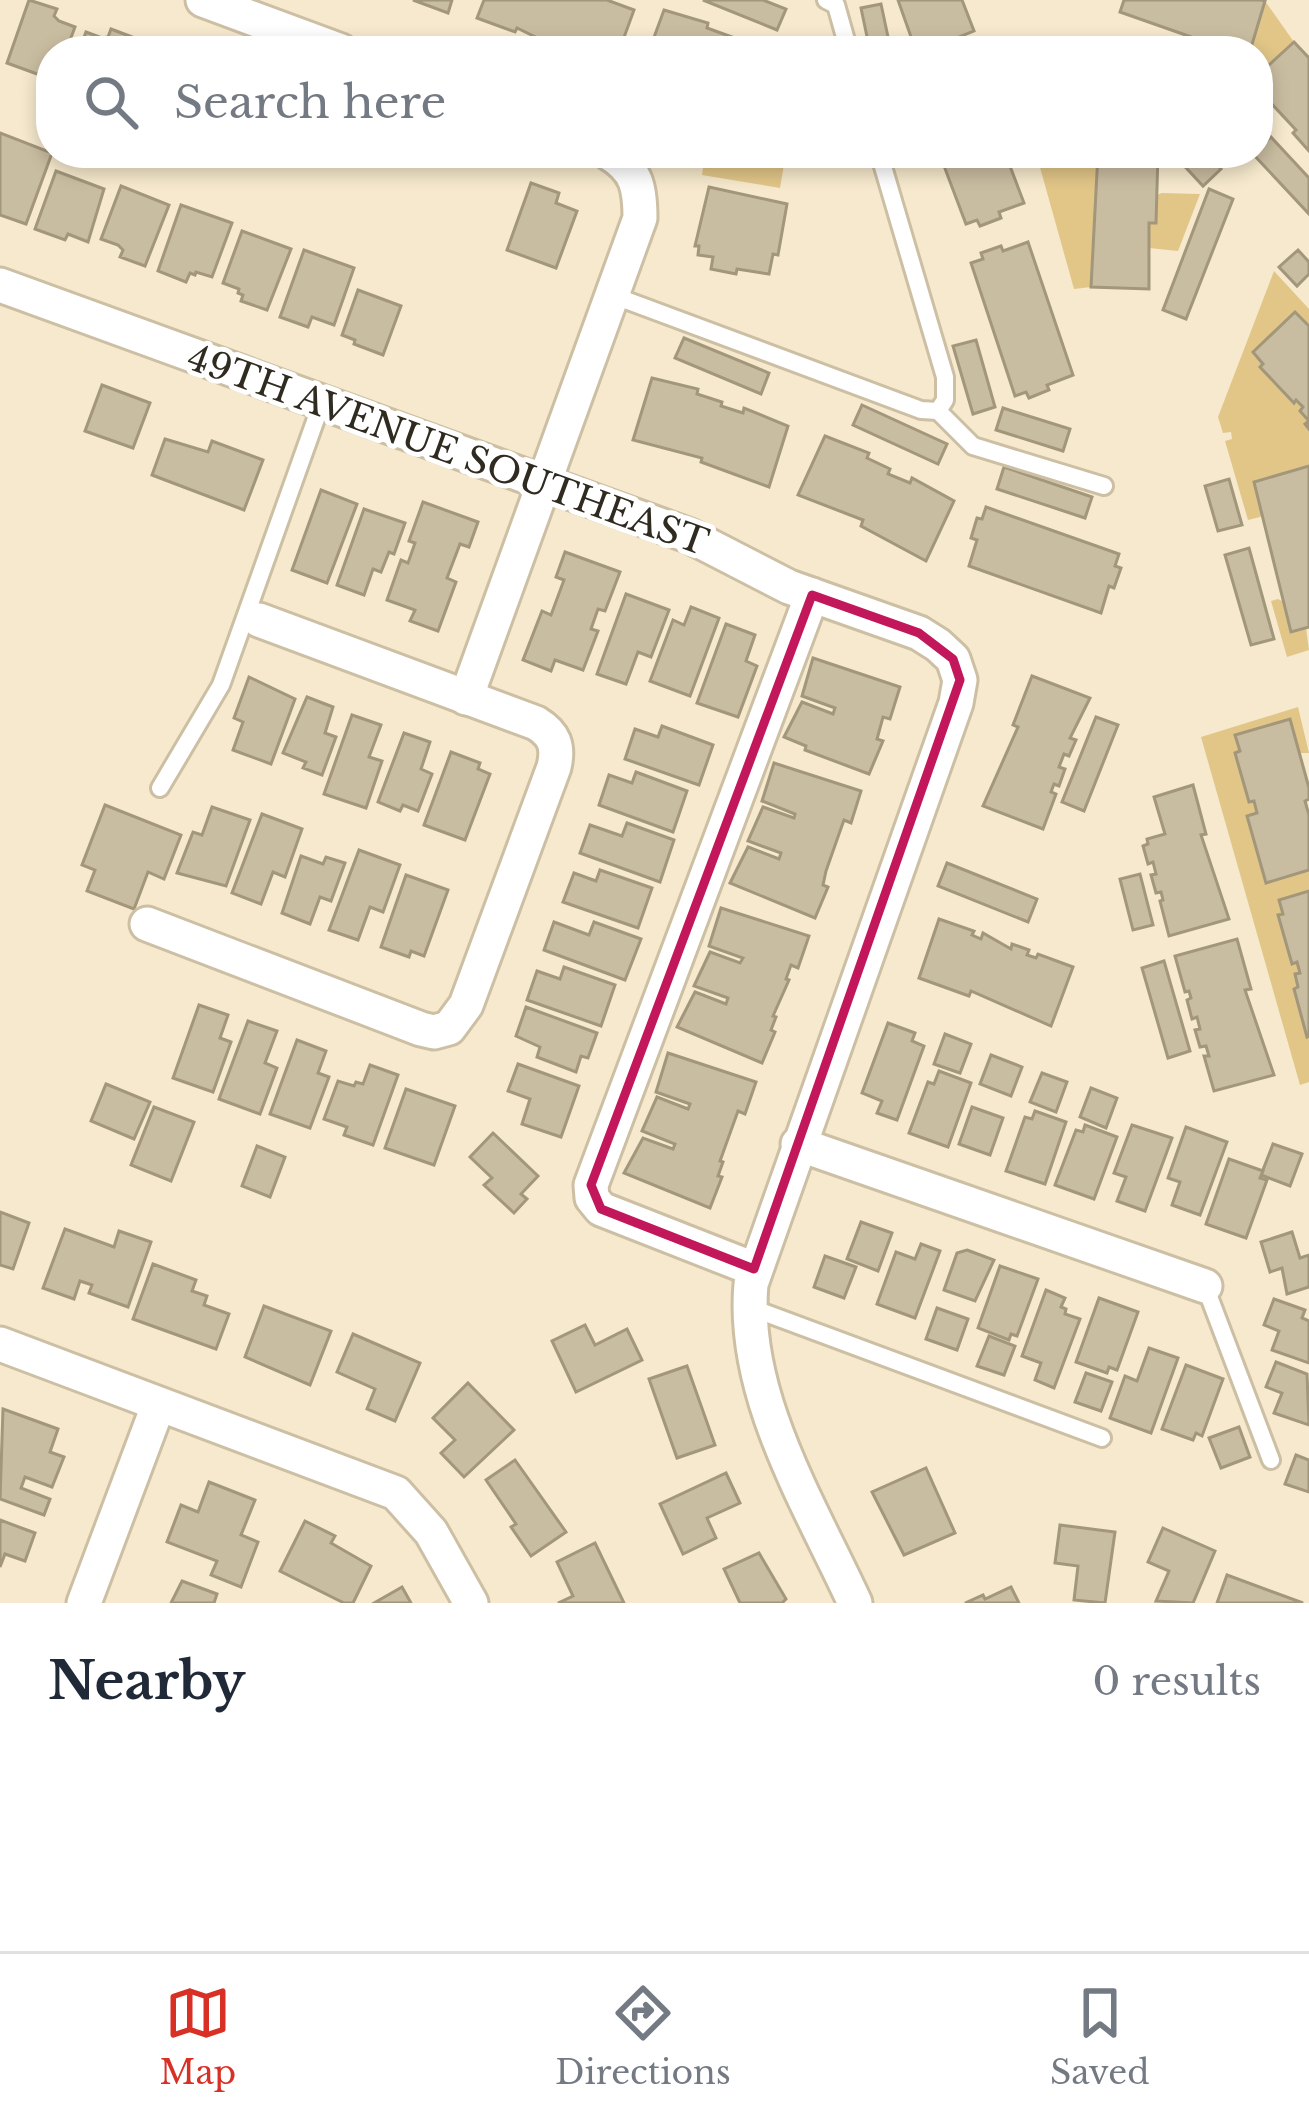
<!DOCTYPE html>
<style>
body{margin:0;font-family:"Libre Baskerville",serif;background:#f2f2f3;color:#1f2937}
.list{margin:0;padding:0;list-style:none}
h2{display:flex;justify-content:space-between;align-items:center;height:156px;margin:0;padding:0 48px;font-size:51px}
h2 small{font-size:39px;font-weight:400;color:#747a83}
.icon{flex:none;width:66px;height:66px;fill:none;stroke:currentColor;stroke-width:2;stroke-linecap:round;stroke-linejoin:round}
.map{position:relative;flex:none;width:1309px;height:1603px;overflow:hidden}
.search{position:absolute;background:#fff;box-shadow:0 6px 18px #0003;left:36px;right:36px;top:36px;height:132px;display:flex;align-items:center;gap:30px;box-sizing:border-box;padding:0 42px;border-radius:48px;color:#747a83;font-size:45px}
.sheet{height:348px;background:#fff}
nav{display:flex;justify-content:space-around;align-items:center;box-sizing:border-box;height:168px;border-top:3px solid #e0e1e3;background:#fff;font-size:33px;color:#747a83}
nav a{display:grid;justify-items:center;gap:6px}
nav .on{color:#d93025}
.map>svg:first-child{display:block}
.green{fill:#e2c688}
.building{fill:#c9bda1;stroke:#a2967b;stroke-width:3}
.lines{fill:none;stroke-linecap:round;stroke-linejoin:round}
.service-casing{stroke:#ccbfa3;stroke-width:22}
.minor-casing{stroke:#ccbfa3;stroke-width:39}
.service{stroke:#fff;stroke-width:16}
.minor{stroke:#fff;stroke-width:33}
.marked{fill:none;stroke:#c2185b;stroke-width:9;stroke-linejoin:round}
.labels{text-anchor:middle;dominant-baseline:central;stroke-width:10;stroke-linejoin:round;paint-order:stroke}
.street-label{font-size:36px;fill:#302b20;stroke:#fff}
</style>
<div class="map">
<svg width="1309" height="1603" viewBox="0 0 1309 1603">
<rect width="100%" height="100%" fill="#f6e9cd"/>
<g class="green">
<polygon points="1265,1 1294,42 1258,75 1258,51 1250,51"/>
<polygon points="705,153 786,153 780,188 702,175"/>
<polygon points="1036,153 1098,153 1091,287 1074,289"/>
<polygon points="1162,193 1200,194 1178,251 1149,248 1149,223 1157,195"/>
<polygon points="1274,271 1309,309 1309,326 1295,312 1253,352 1263,364 1260,367 1293,402 1296,400 1303,407 1300,411 1309,421 1305,424 1309,429 1309,466 1260,517 1248,520 1225,441 1232,439 1231,432 1223,433 1218,417"/>
<polygon points="1278,599 1282,601 1291,632 1306,628 1309,650 1287,657 1271,601"/>
<polygon points="1298,707 1309,753 1299,753 1289,720 1235,736 1240,751 1235,754 1249,801 1254,801 1257,813 1247,817 1266,882 1309,870 1309,891 1279,900 1283,914 1278,916 1292,963 1297,962 1300,973 1295,974 1309,1036 1309,1082 1300,1085 1201,737"/>
</g>
<g class="building">
<polygon points="29,0 57,9 54,16 59,21 75,27 66,51 51,51 51,79 7,63"/>
<polygon points="413,0 452,0 448,13"/>
<polygon points="484,0 607,0 634,10 619,51 564,51 517,28 515,32 477,18"/>
<polygon points="703,0 763,0 786,9 777,30"/>
<polygon points="898,0 962,0 974,31 949,41 951,47 940,51 916,51"/>
<polygon points="1124,0 1261,0 1265,1 1250,51 1231,51 1120,12"/>
<polygon points="881,4 891,51 870,51 861,8"/>
<polygon points="664,10 708,23 707,28 732,37 731,41 770,50 649,51"/>
<polygon points="111,29 140,40 136,51 79,51 86,32 102,38 108,37"/>
<polygon points="1127,39 1167,51 1124,51"/>
<polygon points="1294,42 1309,58 1309,151 1293,133 1296,130 1258,89 1258,75"/>
<polygon points="0,133 52,153 26,224 0,215"/>
<polygon points="1271,137 1309,178 1309,214 1253,154"/>
<polygon points="946,153 1005,153 1024,203 999,212 1001,218 980,226 977,220 966,224 941,158"/>
<polygon points="1098,153 1158,153 1156,223 1149,223 1149,289 1091,287"/>
<polygon points="1185,153 1206,153 1221,169 1203,186 1178,159"/>
<polygon points="56,171 104,189 88,242 68,234 65,240 35,229"/>
<polygon points="531,183 559,193 556,203 577,211 556,268 507,250"/>
<polygon points="121,186 169,205 145,266 120,257 123,250 118,245 101,239"/>
<polygon points="709,187 787,204 778,255 773,254 769,274 737,269 736,274 711,269 713,257 698,255 699,246 695,246"/>
<polygon points="1209,189 1233,199 1186,319 1163,310"/>
<polygon points="181,205 232,223 212,277 196,272 195,275 190,273 186,282 158,271"/>
<polygon points="242,231 291,249 267,310 241,301 243,295 238,293 239,289 223,283"/>
<polygon points="1028,242 1073,375 1047,385 1049,390 1029,398 1026,392 1015,396 971,263 983,259 981,253 1001,246 1003,251"/>
<polygon points="304,250 354,268 334,325 312,317 308,327 280,317"/>
<polygon points="1298,250 1309,262 1309,274 1297,286 1279,267"/>
<polygon points="358,290 401,306 383,355 354,344 355,340 342,335"/>
<polygon points="1295,312 1309,326 1309,429 1305,424 1309,421 1300,411 1303,407 1296,400 1294,403 1260,367 1263,364 1253,352"/>
<polygon points="684,338 769,373 761,394 675,358"/>
<polygon points="976,340 995,407 973,414 953,346"/>
<polygon points="652,378 698,389 697,394 722,402 721,406 743,413 744,408 788,426 769,487 701,462 702,458 633,440"/>
<polygon points="102,385 150,403 133,448 85,431"/>
<polygon points="862,405 947,444 938,464 853,425"/>
<polygon points="1003,408 1070,429 1063,451 996,430"/>
<polygon points="825,436 869,453 867,458 890,469 888,474 910,483 912,478 954,501 926,561 861,526 863,520 798,495"/>
<polygon points="165,439 208,452 212,441 263,460 244,510 152,475"/>
<polygon points="1309,466 1309,627 1291,632 1254,482"/>
<polygon points="1004,467 1092,497 1085,518 997,489"/>
<polygon points="1229,479 1242,525 1218,531 1205,486"/>
<polygon points="321,490 357,504 327,583 292,570"/>
<polygon points="423,502 478,522 469,547 460,544 447,578 456,582 438,631 410,621 415,610 387,600 401,560 408,563 415,543 409,541"/>
<polygon points="986,507 1119,554 1115,566 1121,568 1114,588 1109,586 1101,613 969,566 977,540 971,538 977,518 982,519"/>
<polygon points="364,509 405,523 394,554 389,552 381,572 373,569 364,595 337,585"/>
<polygon points="1249,548 1274,639 1251,645 1225,555"/>
<polygon points="565,552 620,572 605,611 598,609 591,629 598,631 583,670 555,660 551,671 523,660 542,611 551,615 564,580 556,577"/>
<polygon points="626,594 669,610 651,657 638,652 626,684 597,674"/>
<polygon points="691,607 719,618 690,696 650,681 673,620 684,625"/>
<polygon points="726,624 755,635 746,661 757,666 738,717 697,703"/>
<polygon points="813,658 900,687 890,719 883,717 877,739 883,741 869,774 805,750 806,746 784,737 802,702 833,714 835,708 802,696"/>
<polygon points="1032,676 1090,698 1070,738 1076,740 1069,756 1064,754 1059,767 1065,769 1059,786 1054,784 1051,792 1056,794 1043,829 983,806 1018,727 1013,725"/>
<polygon points="249,677 295,699 271,764 233,750 243,722 234,718"/>
<polygon points="307,697 333,707 325,733 336,737 322,775 303,768 306,762 283,753"/>
<polygon points="352,715 381,725 369,757 382,761 366,808 324,794"/>
<polygon points="1096,717 1118,725 1084,811 1062,802"/>
<polygon points="1290,719 1309,788 1309,799 1305,801 1309,815 1309,870 1266,883 1247,816 1257,813 1254,801 1249,802 1235,753 1240,751 1235,735"/>
<polygon points="662,726 713,745 699,785 625,759 635,729 658,737"/>
<polygon points="404,733 430,742 421,769 432,774 418,811 403,805 400,811 378,802"/>
<polygon points="451,752 480,763 478,769 490,774 465,840 424,825"/>
<polygon points="774,763 861,791 851,823 844,820 839,834 826,871 823,885 828,887 815,918 730,883 748,847 779,859 781,853 748,841 763,807 794,818 795,814 762,801"/>
<polygon points="636,772 687,791 673,832 599,805 609,775 632,783"/>
<polygon points="1193,785 1206,834 1201,835 1229,919 1169,936 1160,901 1163,900 1161,892 1156,893 1151,875 1156,874 1153,862 1148,864 1143,846 1148,844 1147,839 1165,834 1154,797"/>
<polygon points="105,805 181,835 164,879 148,872 134,909 87,891 95,870 82,865"/>
<polygon points="212,807 250,820 226,886 177,873 193,832 202,835"/>
<polygon points="262,814 302,829 285,877 273,872 261,904 232,893"/>
<polygon points="627,823 674,840 660,882 580,853 590,825 622,836"/>
<polygon points="359,850 400,865 383,912 370,907 358,940 329,930"/>
<polygon points="301,856 323,864 326,857 345,863 331,901 320,897 310,924 282,913"/>
<polygon points="947,863 1037,899 1028,922 938,886"/>
<polygon points="600,870 652,888 638,928 563,902 574,873 596,881"/>
<polygon points="1140,874 1153,925 1133,930 1120,879"/>
<polygon points="406,875 448,890 424,956 411,951 409,957 381,947"/>
<polygon points="1309,891 1309,1036 1307,1037 1294,989 1298,987 1295,974 1300,973 1297,962 1292,964 1278,915 1283,914 1279,900"/>
<polygon points="721,908 809,936 798,968 791,965 786,979 789,980 773,1016 776,1017 771,1030 775,1032 762,1063 677,1027 695,992 726,1004 728,998 694,986 710,952 740,963 743,958 709,946"/>
<polygon points="939,919 974,931 972,935 981,939 983,933 1011,949 1012,944 1029,950 1027,955 1036,958 1038,954 1073,967 1051,1026 971,991 969,996 919,978"/>
<polygon points="554,922 589,935 594,922 641,939 625,980 544,950"/>
<polygon points="1237,939 1251,989 1245,990 1274,1075 1214,1091 1204,1056 1209,1056 1206,1046 1200,1047 1195,1030 1200,1029 1197,1017 1192,1019 1187,1000 1191,998 1189,991 1185,992 1175,956"/>
<polygon points="1164,961 1190,1051 1168,1058 1142,968"/>
<polygon points="564,967 615,985 601,1026 527,1000 537,971 560,979"/>
<polygon points="199,1005 228,1015 220,1038 231,1042 213,1092 173,1078"/>
<polygon points="526,1007 597,1033 588,1058 581,1056 576,1072 537,1057 540,1047 516,1036"/>
<polygon points="248,1021 277,1031 265,1063 277,1068 260,1114 219,1099"/>
<polygon points="888,1023 915,1033 912,1041 924,1046 897,1120 877,1113 882,1101 862,1093"/>
<polygon points="945,1034 971,1044 960,1073 934,1064"/>
<polygon points="297,1040 326,1051 318,1073 329,1077 310,1128 270,1114"/>
<polygon points="668,1053 756,1082 745,1114 738,1111 720,1161 723,1162 718,1176 722,1177 710,1208 624,1173 643,1138 673,1149 675,1144 642,1131 657,1097 688,1109 690,1104 656,1092"/>
<polygon points="991,1055 1022,1067 1011,1096 980,1084"/>
<polygon points="518,1064 579,1086 561,1137 522,1124 530,1099 508,1091"/>
<polygon points="370,1065 398,1075 373,1145 344,1135 347,1127 324,1119 338,1081 354,1086 356,1082 363,1084"/>
<polygon points="939,1071 971,1083 948,1147 909,1133 928,1082 934,1084"/>
<polygon points="1042,1073 1067,1082 1056,1112 1030,1102"/>
<polygon points="106,1084 150,1102 134,1139 91,1121"/>
<polygon points="1091,1088 1117,1098 1106,1128 1080,1117"/>
<polygon points="406,1089 455,1106 434,1165 385,1148"/>
<polygon points="154,1107 194,1122 171,1181 131,1165"/>
<polygon points="972,1107 1003,1118 990,1155 959,1144"/>
<polygon points="1035,1111 1066,1122 1045,1184 1006,1171 1025,1117 1032,1119"/>
<polygon points="1085,1125 1117,1137 1094,1199 1055,1185 1076,1130 1083,1132"/>
<polygon points="1132,1125 1172,1138 1145,1211 1117,1201 1126,1177 1114,1173"/>
<polygon points="1186,1127 1227,1142 1200,1215 1172,1205 1180,1182 1168,1178"/>
<polygon points="493,1133 538,1176 521,1194 527,1199 514,1213 484,1185 492,1178 470,1157"/>
<polygon points="1273,1144 1302,1154 1290,1186 1261,1175"/>
<polygon points="257,1146 285,1157 270,1197 242,1186"/>
<polygon points="1229,1159 1263,1171 1260,1178 1267,1180 1246,1238 1206,1224"/>
<polygon points="0,1212 29,1223 13,1269 0,1265"/>
<polygon points="861,1222 892,1233 878,1271 847,1259"/>
<polygon points="65,1229 114,1247 119,1231 151,1242 128,1307 89,1293 92,1285 80,1281 74,1299 43,1288"/>
<polygon points="1292,1232 1300,1258 1309,1255 1309,1287 1287,1294 1282,1268 1270,1272 1261,1242"/>
<polygon points="921,1244 940,1251 915,1318 877,1304 896,1252 915,1259"/>
<polygon points="967,1250 994,1260 975,1301 944,1290 957,1253"/>
<polygon points="825,1256 856,1267 844,1298 814,1287"/>
<polygon points="153,1264 196,1280 192,1291 207,1296 204,1305 229,1314 216,1349 133,1319"/>
<polygon points="1000,1266 1038,1279 1017,1336 1011,1334 1009,1340 978,1328"/>
<polygon points="1046,1290 1065,1298 1061,1307 1066,1309 1065,1314 1080,1319 1054,1388 1035,1380 1041,1363 1022,1356"/>
<polygon points="1099,1298 1138,1312 1117,1370 1109,1367 1107,1373 1076,1362"/>
<polygon points="1274,1299 1305,1310 1302,1318 1309,1321 1309,1363 1272,1350 1279,1331 1264,1325"/>
<polygon points="264,1306 331,1331 310,1385 245,1357"/>
<polygon points="937,1308 968,1319 957,1350 926,1339"/>
<polygon points="585,1325 595,1345 627,1329 642,1360 576,1392 552,1341"/>
<polygon points="353,1334 420,1363 395,1421 367,1409 375,1389 337,1372"/>
<polygon points="989,1336 1015,1346 1004,1375 977,1366"/>
<polygon points="1149,1348 1178,1358 1151,1433 1110,1418 1125,1376 1137,1381"/>
<polygon points="1276,1362 1307,1374 1309,1425 1274,1413 1282,1393 1266,1387"/>
<polygon points="1186,1365 1223,1379 1202,1436 1196,1433 1193,1440 1162,1429"/>
<polygon points="687,1366 715,1445 677,1458 649,1379"/>
<polygon points="1086,1373 1112,1382 1101,1411 1075,1402"/>
<polygon points="468,1383 514,1430 464,1477 441,1453 455,1440 433,1418"/>
<polygon points="3,1409 58,1429 50,1452 64,1457 52,1487 25,1477 21,1488 50,1499 44,1515 0,1499"/>
<polygon points="1239,1427 1250,1457 1221,1468 1209,1438"/>
<polygon points="1296,1455 1309,1460 1309,1492 1285,1484"/>
<polygon points="515,1460 566,1532 531,1556 511,1527 516,1524 486,1480"/>
<polygon points="926,1468 955,1533 904,1555 872,1492"/>
<polygon points="726,1473 740,1503 707,1518 716,1538 683,1554 660,1504"/>
<polygon points="209,1482 255,1500 241,1535 258,1542 241,1587 211,1575 217,1561 167,1542 181,1505 198,1512"/>
<polygon points="0,1520 35,1533 25,1561 5,1554 0,1567"/>
<polygon points="305,1521 335,1536 331,1543 371,1566 353,1603 344,1603 280,1571"/>
<polygon points="1060,1525 1115,1532 1105,1603 1074,1600 1078,1566 1055,1563"/>
<polygon points="1163,1528 1215,1551 1193,1603 1156,1601 1169,1571 1148,1562"/>
<polygon points="595,1543 624,1603 558,1603 573,1596 557,1562"/>
<polygon points="759,1553 786,1599 782,1603 740,1603 724,1569"/>
<polygon points="1227,1575 1303,1603 1217,1603"/>
<polygon points="182,1581 217,1594 214,1603 171,1603"/>
<polygon points="402,1587 411,1603 374,1603"/>
<polygon points="1011,1587 1019,1603 965,1603 983,1595 985,1599"/>
</g>
<g class="lines">
<g class="service-casing">
<g id="service">
<polyline points="826,0 836,5 849,51"/>
<polyline points="612,295 921,410 938,411 945,400 945,377 879,153"/>
<polyline points="938,411 973,446 1104,486"/>
<polyline points="160,788 221,685 322,402"/>
<polyline points="1205,1286 1271,1460"/>
<polyline points="749,1307 1102,1438"/>
</g>
</g>
<g class="minor-casing">
<g id="minor">
<polyline points="203,0 341,51"/>
<path d="M0,285L690,536L789,587L919,633L938,645L953,659L960,680L956,703L751,1284C741,1395 810,1505 855,1603"/>
<path d="M466,698L640,218C640,188 637,170 609,153"/>
<path d="M147,924L421,1029L434,1032L449,1028L466,1005L554,767C559,746 554,734 536,723L259,620"/>
<polyline points="798,1144 1205,1286"/>
<polyline points="754,1269 601,1209 592,1198 591,1185 812,595"/>
<polyline points="0,1344 396,1493 431,1532 471,1603"/>
<polyline points="84,1603 158,1406"/>
</g>
</g>
<use href="#service" class="service"/>
<use href="#minor" class="minor"/>
</g>
<path class="marked" d="M812,595L919,633L953,659L960,680L754,1269L601,1209L591,1185Z"/>
<g class="labels">
<g class="street-label">
<text transform="translate(448 450) rotate(20)">49TH AVENUE SOUTHEAST</text>
</g>
</g>
</svg>
<div class="search"><svg class="icon" aria-label="search" viewBox="0 0 24 24"><circle cx="10" cy="10" r="6"/><path d="M15 15l6 6"/></svg>Search here</div>
</div>
<section class="sheet">
<h2>Nearby<small>0 results</small></h2>
<ul class="list">
</ul>
</section>
<nav>
<a class="on"><svg class="icon" aria-label="map" viewBox="0 0 24 24"><path d="M3 6l6-2 6 2 6-2v14l-6 2-6-2-6 2zM9 4v14M15 6v14"/></svg>Map</a>
<a><svg class="icon" aria-label="directions" viewBox="0 0 24 24"><path d="M12 3l9 9-9 9-9-9zM9 14v-3h6M13 9l2 2-2 2"/></svg>Directions</a>
<a><svg class="icon" aria-label="saved" viewBox="0 0 24 24"><path d="M7 4h10v16l-5-4-5 4z"/></svg>Saved</a>
</nav>
